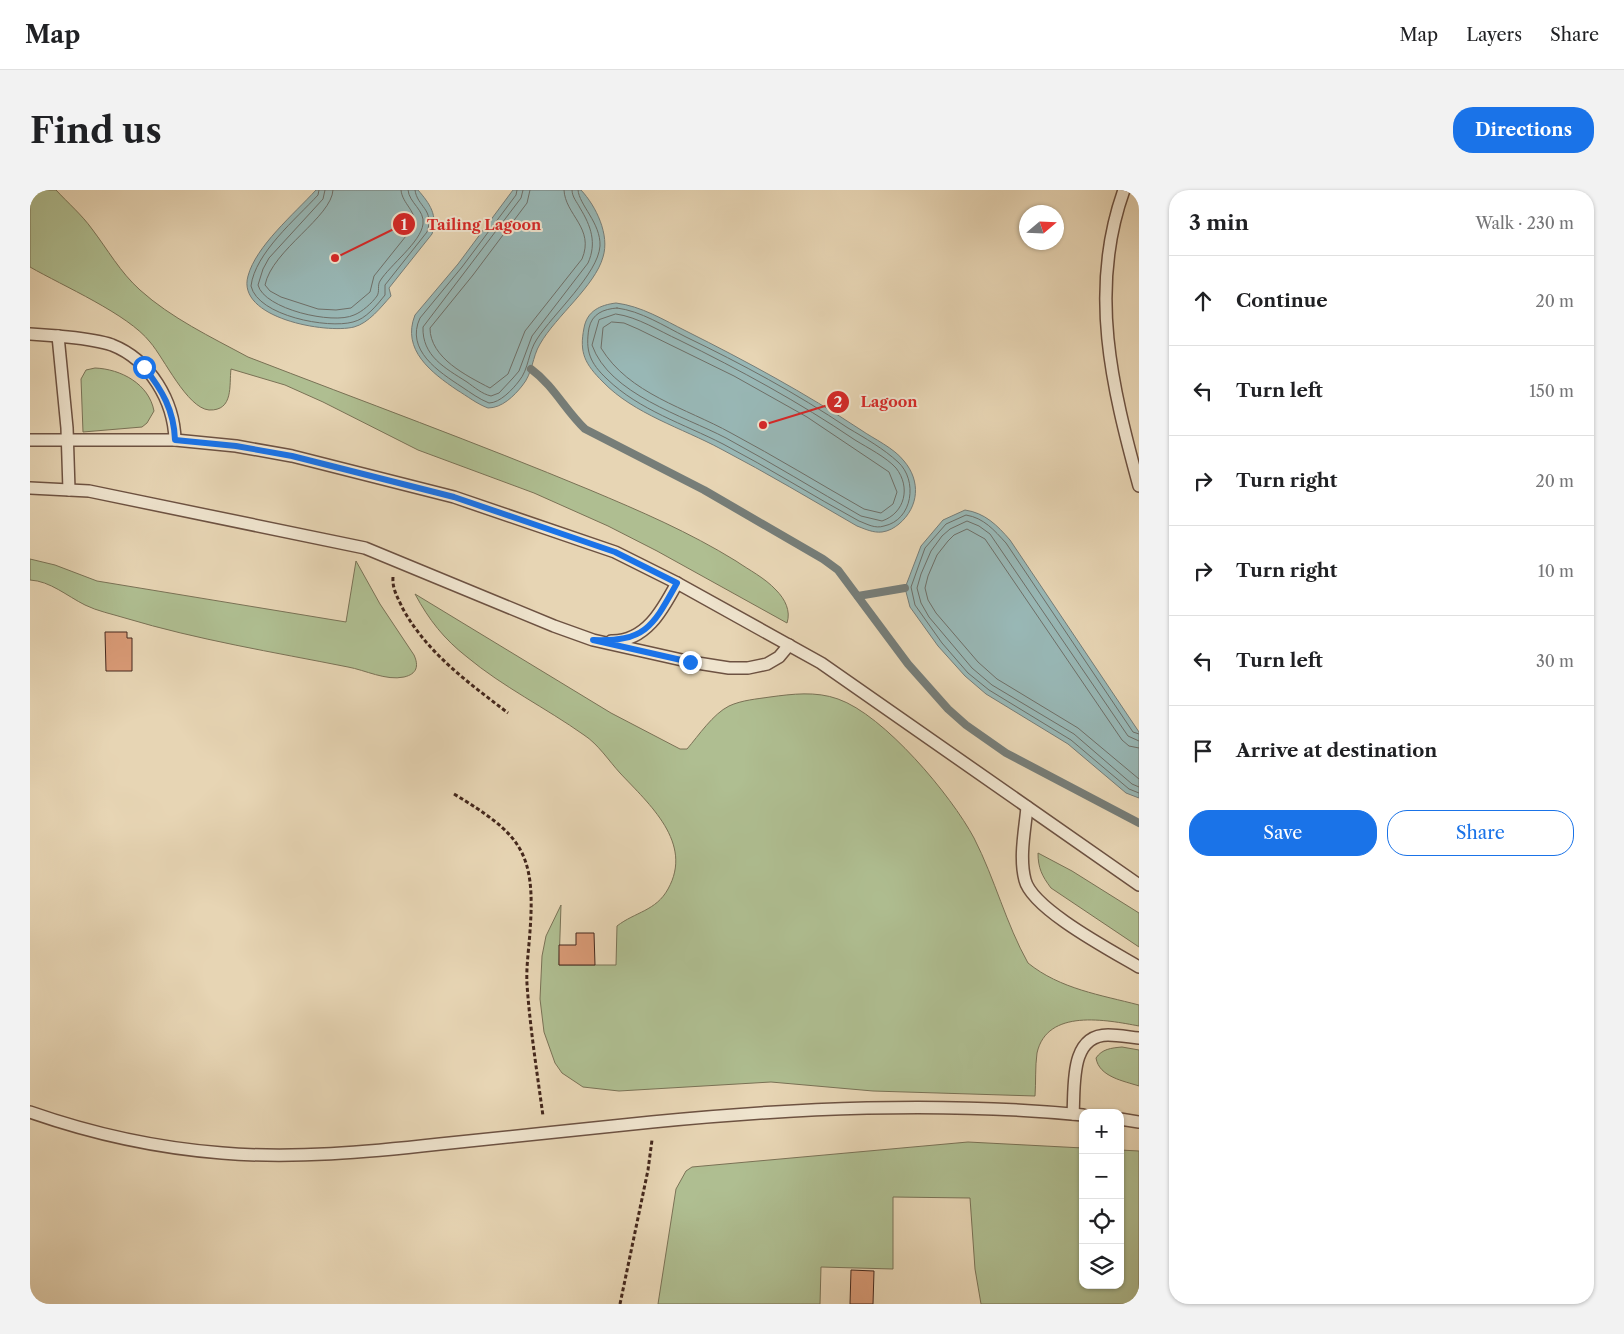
<!DOCTYPE html>
<meta charset="utf-8">
<style>
body{margin:0;font-family:"Libre Caslon Text",serif;background:#f2f2f2;color:#202124}
.controls{position:absolute;right:15px;bottom:15px;display:grid;overflow:hidden;border-radius:10px;box-shadow:0 1px 4px #0004}
.controls button{width:45px;height:45px;display:grid;place-items:center;padding:0;border:0;border-bottom:1px solid #e0e0e0;background:#fff;color:#202124;font:25px sans-serif}
.compass{position:absolute;left:989px;top:15px;width:45px;height:45px;border-radius:50%;background:#fff;box-shadow:0 1px 4px #0004;rotate:71deg}
.stop{position:absolute;width:15px;height:15px;margin:-11px;border:4px solid #1a73e8;border-radius:50%;background:#fff}
.stop.end{background:#1a73e8;border-color:#fff;box-shadow:0 1px 5px #0008}
.list{margin:0;padding:0;list-style:none}
h2{display:flex;justify-content:space-between;align-items:center;height:65px;margin:0;padding:0 20px;font-size:21px}
h2 small{font-size:16px;font-weight:400;color:#757577}
.list li{display:grid;grid-template-columns:32px 1fr auto;gap:15px;align-items:center;box-sizing:border-box;height:90px;padding:0 20px;border-top:1px solid #e0e0e0}
.list b{display:block;font-size:19px;white-space:nowrap}
.list em{font-size:16px;font-style:normal;color:#757577}
.actions{display:flex;gap:10px;padding:15px 20px}
.actions a{flex:1;padding:11px 0;border:1px solid #1a73e8;border-radius:20px;text-align:center;font-size:18px;color:#1a73e8}
.actions .main{background:#1a73e8;color:#fff}
.icon{flex:none;width:28px;height:28px;fill:none;stroke:currentColor;stroke-width:2;stroke-linecap:round;stroke-linejoin:round}
.map{position:relative;flex:none;width:1109px;height:1114px;overflow:hidden;border-radius:20px}
header{display:flex;align-items:center;gap:30px;box-sizing:border-box;height:70px;padding:0 25px;background:#fff;border-bottom:1px solid #e0e0e0}
header strong{font-size:24px}
nav{display:flex;gap:28px;margin-inline-start:auto;font-size:18px}
.intro{display:flex;align-items:center;justify-content:space-between;box-sizing:border-box;height:120px;padding:0 30px}
h1{margin:0;font-size:35px}
.button{padding:12px 22px;border-radius:20px;background:#1a73e8;color:#fff;font-size:18px;font-weight:700}
main{display:flex;gap:30px;padding:0 30px}
aside{flex:1;background:#fff;border-radius:20px;box-shadow:0 1px 4px #0004}
.map>svg:first-child{display:block}
.green{fill:#afbe91;stroke:#7a7256}
.water{fill:#98b7b5;stroke:#767d78}
.lines{fill:none;stroke-linecap:round;stroke-linejoin:round}
.shore{stroke:#6e6f68;stroke-width:1}
.stream{stroke:#767d78;stroke-width:8}
.building{fill:#d99a76;stroke:#44271c}
.service-casing{stroke:#6d5242;stroke-width:14}
.path{stroke:#44271c;stroke-width:3;stroke-dasharray:4 2.5;stroke-linecap:butt}
.service{stroke:#efe4ce;stroke-width:11}
.route{stroke:#1a73e8;stroke-width:6}
.leader{fill:none;stroke:#d62828;stroke-width:2}
.callout-dot{fill:#d62828;stroke:#efe4ce;stroke-width:2}
.mark-label{font-size:15px;text-anchor:middle;font-weight:bold;fill:#fff}
.callout-label{font-size:15px;text-anchor:middle;font-weight:bold;fill:#d62828;stroke:#efe4ce;stroke-width:4;stroke-linejoin:round;paint-order:stroke}
</style>
<header>
<strong>Map</strong>
<nav><a>Map</a><a>Layers</a><a>Share</a></nav>
</header>
<div class="intro"><h1>Find us</h1><a class="button">Directions</a></div>
<main>
<div class="map">
<svg width="1109" height="1114" viewBox="0 0 1109 1114">
<rect width="100%" height="100%" fill="#e7d5b4"/>
<filter id="stains"><feTurbulence type="fractalNoise" baseFrequency=".004" numOctaves="4"/><feColorMatrix values="0 0 0 0 .2 0 0 0 0 .09 0 0 0 0 .02 0 0 0 .5 -.17"/></filter>
<radialGradient id="worn" r=".72"><stop offset=".6" stop-color="#630" stop-opacity="0"/><stop offset="1" stop-color="#630" stop-opacity=".3"/></radialGradient>
<g class="green">
<path d="M0,0H26C38,13 52,25 62,39C78,60 90,82 110,100C141,128 181,147 218,167C332,211 447,253 560,300C610,321 659,342 706,371C719,380 735,388 746,400C755,409 761,421 757,433L627,361L578,336L504,303L388,260L293,212L255,195L201,179C199,195 204,221 179,220C157,218 134,168 120,152C98,124 33,96 0,77Z"/>
<path d="M65,178C91,179 119,194 124,221L117,233L112,237L53,242L51,189L56,180Z"/>
<path d="M0,369L25,375L67,391L316,432L326,371L350,414L384,465C389,476 387,484 374,487C356,491 335,480 318,477C243,462 168,450 95,428C82,424 67,421 55,415C37,406 20,391 0,390Z"/>
<path d="M385,404L581,523L650,559H657C669,545 683,524 699,516C712,510 727,509 740,507C762,504 786,501 808,509C854,525 921,605 944,648C965,689 976,734 998,773C1030,799 1071,805 1109,815V836C1077,830 1017,818 1007,863C1005,877 1006,893 1005,906L843,901L741,892L589,901L553,897L532,883L525,873L514,842L510,809L512,766L516,746L531,715L529,775H586L587,736C605,722 626,721 638,699C664,653 619,614 590,583C579,571 568,554 554,545C516,518 473,497 437,467C414,449 399,430 385,404Z"/>
<path d="M1008,663L1042,681L1109,723V757L1021,698C1012,686 1008,678 1008,663Z"/>
<path d="M1092,857L1109,860V896C1094,891 1069,887 1066,868C1072,859 1081,858 1092,857Z"/>
<polygon points="938,952 1053,958 1053,1095 1090,1095 1090,960 1109,961 1109,1114 951,1114 945,1079 940,1008 863,1007 863,1079 791,1077 790,1114 628,1114 646,999 656,981 662,977"/>
</g>
<g class="water">
<path d="M286,0H388C400,14 408,25 402,44L359,98L361,106C351,117 339,133 324,137C296,144 206,128 218,86C226,56 264,24 286,0Z"/>
<path d="M483,0H551C566,16 580,45 573,67C565,96 526,126 510,154C502,167 503,183 492,196C484,206 472,218 458,218C447,214 437,206 427,200C402,183 371,160 385,125L428,74Z"/>
<path d="M586,113C611,116 634,130 656,141C716,171 775,203 831,240C844,249 864,258 874,271C891,291 889,317 869,334C864,338 859,341 852,342C843,343 835,339 827,336C782,310 737,283 691,259C652,238 604,224 573,192C555,174 549,163 554,138C557,121 570,115 586,113Z"/>
<path d="M935,320C955,323 967,335 980,350L1109,542V608L1096,603L1038,554L956,504L935,486L908,456L880,417L875,398L891,356L913,330Z"/>
</g>
<g class="lines">
<g class="shore">
<path d="M289,0L288,5C266,29 225,63 221,96C228,126 298,139 323,132C336,129 347,115 355,105V95L397,42C405,19 387,17 385,0"/>
<path d="M295,0L293,9L239,68L233,79L228,95C234,119 303,135 324,125C332,122 342,113 347,106C350,101 347,96 350,91C360,75 391,52 393,34C395,20 379,13 378,0"/>
<path d="M303,0C302,27 242,60 235,95L240,101L251,107L288,119L306,120L321,118L340,102L344,86L384,36C388,22 372,14 371,0"/>
<path d="M487,0L486,5L432,77L390,128C375,160 409,182 432,197C441,203 449,209 459,213C470,213 483,199 489,191C499,179 498,162 507,149C523,124 568,84 570,56C571,33 549,15 548,0"/>
<path d="M493,0L491,8L393,137C392,166 415,178 437,192C444,197 452,204 461,206L469,203L483,188L489,181L502,146L558,73C567,53 561,36 550,18C547,12 542,7 542,0"/>
<path d="M500,0L497,13L443,85L400,138C400,168 437,186 460,198L478,184L495,141L552,69C565,38 535,25 534,0"/>
<path d="M587,118C611,121 634,136 656,147C712,174 766,203 818,238C835,248 854,259 868,272C888,290 883,330 854,336C845,339 837,334 829,331C783,306 739,278 693,254C654,234 609,220 577,189C560,173 555,161 559,138C562,124 573,119 587,118Z"/>
<path d="M586,124C608,127 629,141 649,150C710,180 769,212 825,250C838,258 856,267 866,278C881,297 875,323 852,331L831,326C786,300 742,273 696,248C654,226 579,204 562,155L569,130Z"/>
<path d="M582,132L594,133L608,139L704,186L777,227L859,282L867,302L863,314L851,323L834,319C790,294 746,267 701,243C656,218 599,204 571,158L573,138Z"/>
<path d="M1109,544L1103,542L976,353C964,340 954,328 936,325L916,334L895,358L881,397L885,415L912,453L938,483L959,500L1041,550L1099,599L1109,603"/>
<polyline points="1109,551 1098,546 960,344 949,336 937,331 920,339 912,346 901,361 891,384 887,398 891,413 899,427 942,478 962,495 1044,544 1102,594 1109,597"/>
<polyline points="1109,558 1099,556 1092,550 955,349 937,339 924,345 918,351 907,365 898,386 895,398 898,410 906,423 948,472 967,489 1048,538 1109,589"/>
</g>
<g class="stream">
<path d="M501,179C524,196 535,220 555,239L674,300L793,369L808,380L878,474L918,519L936,535L976,563L1109,633"/>
<polyline points="828,406 875,398"/>
</g>
</g>
<g class="building">
<polygon points="75,442 97,442 97,448 102,448 102,481 76,481"/>
<polygon points="546,743 564,743 565,775 529,775 529,755 546,755"/>
<polygon points="821,1080 844,1081 843,1114 820,1114"/>
</g>
<g class="lines">
<g class="service-casing">
<g id="service">
<path d="M1094,0C1058,100 1082,197 1109,296"/>
<polyline points="0,144 28,146"/>
<polyline points="0,250 145,250 206,256 262,266 424,307 585,362 647,393 791,473 1109,695"/>
<polyline points="0,298 59,301 335,358 524,436 563,450 661,472 699,478 718,478 737,474 749,467 759,455"/>
<path d="M39,300L37,238L28,146C46,148 65,149 82,155C120,170 144,211 145,250"/>
<path d="M581,451C616,452 633,419 647,393"/>
<path d="M997,617C995,640 989,667 995,690C1002,719 1082,761 1109,777"/>
<path d="M0,922C60,943 128,958 192,963C264,969 338,962 410,954C481,947 551,939 622,932C764,918 910,911 1053,925"/>
<path d="M1043,924C1045,897 1039,845 1078,845C1088,845 1099,847 1109,848"/>
<polyline points="1090,929 1109,932"/>
</g>
</g>
<g class="path">
<path d="M363,387C362,399 368,408 373,419C398,464 439,493 478,523"/>
<path d="M424,604C490,644 506,661 500,741C499,758 496,777 497,794C500,838 507,882 513,926"/>
<polyline points="590,1114 618,980 622,950"/>
</g>
<use href="#service" class="service"/>
</g>
<g class="lines">
<path class="route" d="M114,177C132,200 144,220 145,250L206,256L262,266L424,307L585,362L647,393C623,436 616,452 563,450L660,472"/>
</g>
<path class="leader" d="M305 68L374 34M733 235L808 212"/>
<g class="callout-dot">
<circle cx="305" cy="68" r="5"/>
<circle cx="733" cy="235" r="5"/>
<circle cx="374" cy="34" r="12"/>
<circle cx="808" cy="212" r="12"/>
</g>
<g class="mark-label">
<text x="374" y="40">1</text>
<text x="808" y="217">2</text>
</g>
<g class="callout-label">
<text x="454" y="40">Tailing Lagoon</text>
<text x="859" y="217">Lagoon</text>
</g>
<rect width="100%" height="100%" filter="url(#stains)"/>
<rect width="100%" height="100%" fill="url(#worn)"/>
</svg>
<div class="controls">
<button>+</button>
<button>−</button>
<button><svg class="icon" aria-label="locate" viewBox="0 0 24 24"><circle cx="12" cy="12" r="6"/><path d="M12 2v4M12 18v4M2 12h4M18 12h4"/></svg></button>
<button><svg class="icon" aria-label="layers" viewBox="0 0 24 24"><path d="M12 4l9 5-9 5-9-5zM3 14l9 5 9-5"/></svg></button>
</div>
<svg class="compass" viewBox="-18 -18 36 36"><path d="M0-13l5 13h-10z" fill="#e53935"/><path d="M0 13l5-13h-10z" fill="#757577"/></svg>
<div class="stop" style="left:114px;top:177px"></div>
<div class="stop end" style="left:660px;top:472px"></div>
</div>
<aside>
<h2>3 min<small>Walk · 230 m</small></h2>
<ul class="list">
<li><svg class="icon" aria-label="ahead" viewBox="0 0 24 24"><path d="M12 20V5M6 11l6-6 6 6"/></svg><div><b>Continue</b></div><em>20 m</em></li>
<li><svg class="icon" aria-label="left" viewBox="0 0 24 24"><path d="M17 20v-9H6M10 6l-5 5 5 5"/></svg><div><b>Turn left</b></div><em>150 m</em></li>
<li><svg class="icon" aria-label="right" viewBox="0 0 24 24"><path d="M7 20v-9h11M14 6l5 5-5 5"/></svg><div><b>Turn right</b></div><em>20 m</em></li>
<li><svg class="icon" aria-label="right" viewBox="0 0 24 24"><path d="M7 20v-9h11M14 6l5 5-5 5"/></svg><div><b>Turn right</b></div><em>10 m</em></li>
<li><svg class="icon" aria-label="left" viewBox="0 0 24 24"><path d="M17 20v-9H6M10 6l-5 5 5 5"/></svg><div><b>Turn left</b></div><em>30 m</em></li>
<li><svg class="icon" aria-label="arrive" viewBox="0 0 24 24"><path d="M6 21V4h12l-3 4 3 4H6"/></svg><div><b>Arrive at destination</b></div></li>
</ul>
<div class="actions"><a class="main">Save</a><a>Share</a></div>
</aside>
</main>
